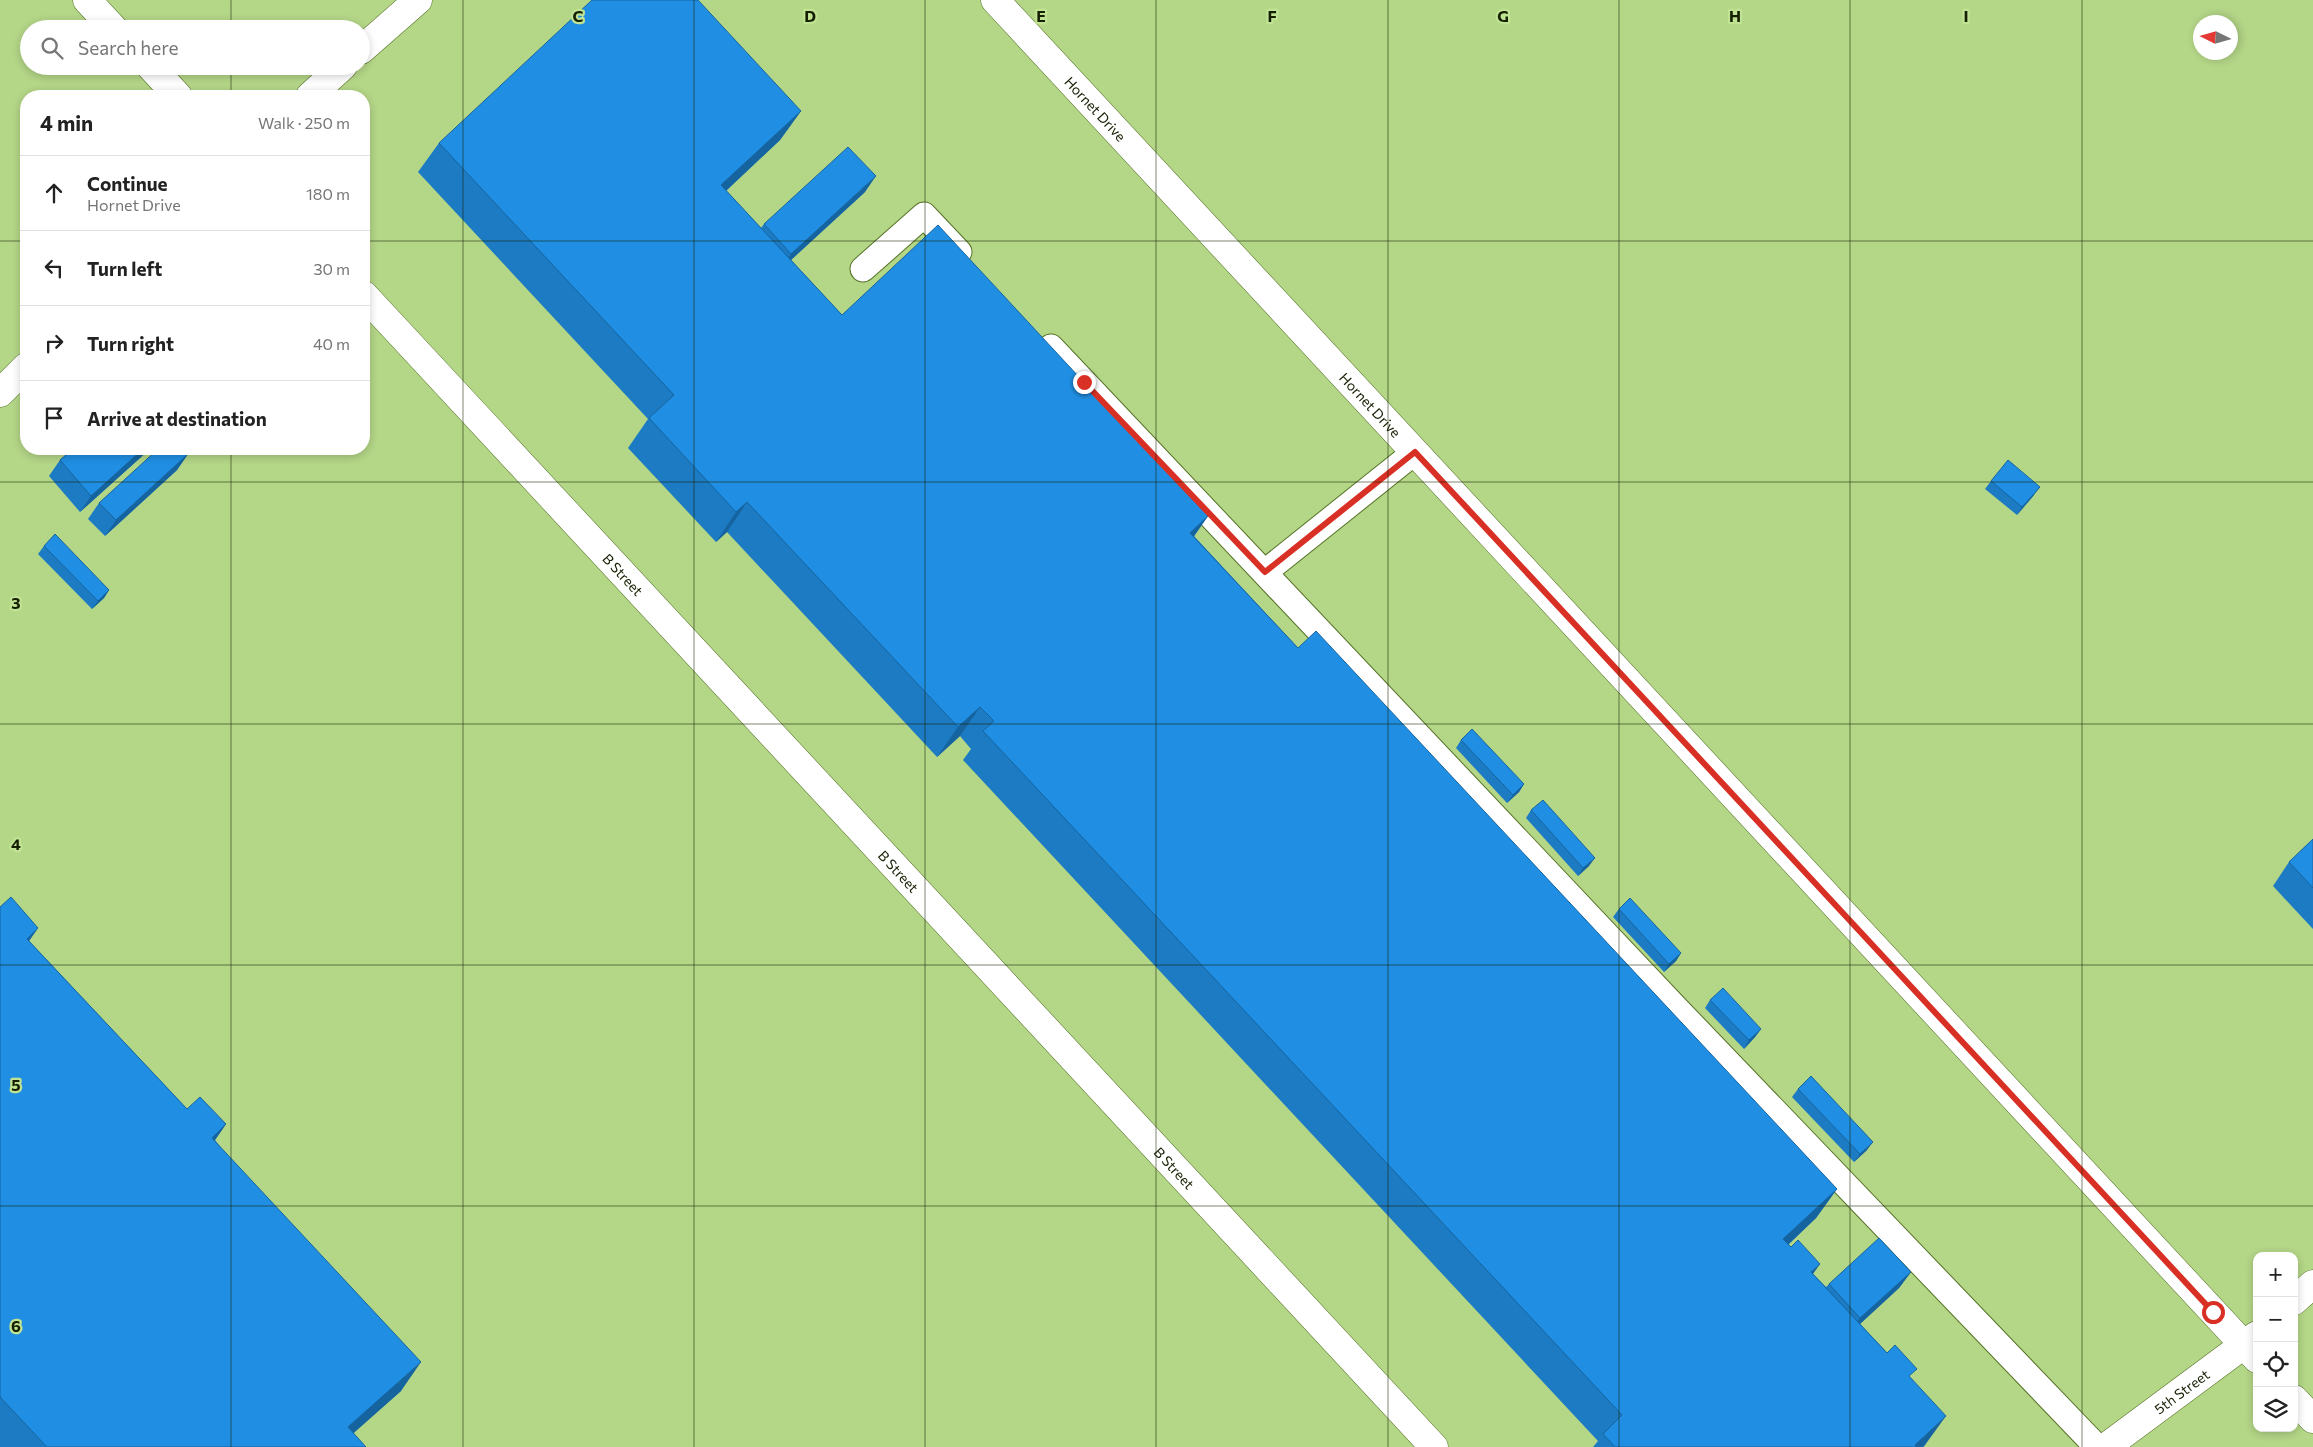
<!DOCTYPE html>
<meta charset="utf-8">
<style>
body{margin:0;font-family:Commissioner,sans-serif;background:#f6f6f6;color:#222}
.controls{position:absolute;right:15px;bottom:15px;display:grid;overflow:hidden;border-radius:10px;box-shadow:0 2px 8px #0003}
.controls button{width:45px;height:45px;display:grid;place-items:center;padding:0;border:0;border-bottom:1px solid #e0e0e0;background:#fff;color:#222;font:25px sans-serif}
.compass{position:absolute;left:2193px;top:15px;width:45px;height:45px;border-radius:50%;background:#fff;box-shadow:0 2px 8px #0003;rotate:275deg}
.stop{position:absolute;width:15px;height:15px;margin:-11px;border:4px solid #d93025;border-radius:50%;background:#fff}
.stop.end{background:#d93025;border-color:#fff;box-shadow:0 1px 5px #0008}
.list{margin:0;padding:0;list-style:none}
h2{display:flex;justify-content:space-between;align-items:center;height:65px;margin:0;padding:0 20px;font-size:21px}
h2 small{font-size:16px;font-weight:400;color:#767676}
.list li{display:grid;grid-template-columns:32px 1fr auto;gap:15px;align-items:center;box-sizing:border-box;height:75px;padding:0 20px;border-top:1px solid #e0e0e0}
.list b{display:block;font-size:19px;white-space:nowrap}
.list p{margin:0;font-size:16px;white-space:nowrap;color:#767676}
.list em{font-size:16px;font-style:normal;color:#767676}
.icon{flex:none;width:28px;height:28px;fill:none;stroke:currentColor;stroke-width:2;stroke-linecap:round;stroke-linejoin:round}
.map{position:relative;flex:none;width:2313px;height:1447px;overflow:hidden}
.search{position:absolute;background:#fff;box-shadow:0 2px 8px #0003;left:20px;top:20px;width:350px;height:55px;display:flex;align-items:center;gap:12px;box-sizing:border-box;padding:0 18px;border-radius:28px;color:#767676;font-size:19px}
.panel{position:absolute;background:#fff;box-shadow:0 2px 8px #0003;left:20px;top:90px;width:350px;height:365px;border-radius:20px}
.map>svg:first-child{display:block}
.lines{fill:none;stroke-linecap:round;stroke-linejoin:round}
.lane-casing{stroke:#557225;stroke-width:27}
.street-casing{stroke:#557225;stroke-width:29}
.secondary-casing{stroke:#557225;stroke-width:29}
.lane{stroke:#fff;stroke-width:25}
.street{stroke:#fff;stroke-width:28}
.secondary{stroke:#fff;stroke-width:28}
.wall{fill:#1c7bc3}
.shaded-wall{fill:#16649f}
.building{fill:#208fe3;stroke:#16649f}
.route{stroke:#d93025;stroke-width:6}
.grid{fill:none;stroke:#152002;stroke-width:1;stroke-opacity:0.55}
.labels{text-anchor:middle;dominant-baseline:central;stroke-width:4.5;stroke-linejoin:round;paint-order:stroke}
.street-label{font-size:14px;fill:#152002;stroke:#c1e394}
.grid-label{font-size:16px;text-anchor:middle;font-weight:bold;fill:#152002;stroke:#c1e394;stroke-width:4.5;stroke-linejoin:round;paint-order:stroke}
</style>
<div class="map">
<svg width="2313" height="1447" viewBox="0 0 2313 1447">
<rect width="100%" height="100%" fill="#b4d687"/>
<g class="lines">
<g class="lane-casing">
<g id="lane">
<polyline points="863,269 924,215 959,252"/>
<polyline points="1051,347 1675,1007 2097,1447"/>
<polyline points="1265,572 1415,452"/>
</g>
</g>
<g class="street-casing">
<g id="street">
<polyline points="87,0 114,29"/>
<polyline points="361,50 418,0"/>
<polyline points="150,66 178,96"/>
<polyline points="310,96 343,66"/>
<path id="s1" d="M364,295L1434,1447"/>
<polyline points="0,393 26,367"/>
<polyline points="2294,1301 2313,1284"/>
<path id="s2" d="M2106,1447L2257,1335"/>
</g>
</g>
<g class="secondary-casing">
<g id="secondary">
<path id="s3" d="M995,0L2257,1359"/>
<polyline points="2294,1399 2313,1419"/>
</g>
</g>
<use href="#lane" class="lane"/>
<use href="#street" class="street"/>
<use href="#secondary" class="secondary"/>
</g>
<g class="wall">
<polygon points="801,111 780,140 726,191 761,228 764,224 865,192 791,260 842,315 1208,516 1194,536 1298,648 1837,1189 1816,1218 1788,1245 1813,1274 1826,1287 1829,1284 1911,1272 1899,1288 1860,1324 1911,1378 1925,1445 1923,1447 1593,1447 1598,1441 963,760 971,749 960,736 937,757 727,532 716,542 628,448 648,419 418,172 439,143"/>
<polygon points="73,449 150,449 80,512 49,476 60,460"/>
<polygon points="188,454 177,470 105,536 88,519 99,503"/>
<polygon points="1991,481 2034,495 2017,515 1985,489"/>
<polygon points="44,546 109,590 104,598 92,609 38,554"/>
<polygon points="1461,740 1524,784 1519,792 1507,803 1456,748"/>
<polygon points="1531,810 1589,866 1578,876 1526,818"/>
<polygon points="2313,839 2313,929 2273,886 2289,862"/>
<polygon points="0,907 38,928 29,941 187,1109 226,1124 215,1140 401,1391 353,1433 366,1447 0,1447"/>
<polygon points="1619,909 1681,953 1676,961 1664,972 1613,917"/>
<polygon points="1710,1000 1761,1029 1755,1037 1744,1049 1705,1008"/>
<polygon points="1798,1089 1867,1150 1854,1162 1792,1097"/>
</g>
<g class="shaded-wall">
<polygon points="801,111 780,140 700,215 721,185"/>
<polygon points="876,176 865,192 780,270 791,254"/>
<polygon points="143,449 150,449 80,512 91,496"/>
<polygon points="188,454 177,470 105,536 116,520"/>
<polygon points="2040,487 2034,495 2017,515 2022,507"/>
<polygon points="747,502 727,532 716,542 736,512"/>
<polygon points="1208,516 1188,545 1190,533"/>
<polygon points="109,590 104,598 92,609 98,601"/>
<polygon points="980,707 960,736 937,757 958,727"/>
<polygon points="1524,784 1519,792 1507,803 1513,795"/>
<polygon points="1595,858 1589,866 1578,876 1583,868"/>
<polygon points="38,928 17,958 27,939"/>
<polygon points="1681,953 1676,961 1664,972 1669,964"/>
<polygon points="1761,1029 1755,1037 1744,1049 1749,1040"/>
<polygon points="226,1124 206,1153 212,1138"/>
<polygon points="1873,1142 1867,1150 1854,1162 1860,1154"/>
<polygon points="1837,1189 1816,1218 1762,1269 1783,1239"/>
<polygon points="1820,1264 1799,1294 1811,1272"/>
<polygon points="1911,1272 1899,1288 1849,1334 1860,1318"/>
<polygon points="421,1362 401,1391 338,1447 348,1427"/>
<polygon points="1946,1416 1925,1445 1923,1447 1913,1447"/>
</g>
<g class="building">
<polygon points="592,0 698,0 801,111 721,185 842,315 938,225 1208,516 1190,533 1298,648 1316,631 1837,1189 1783,1239 1791,1247 1798,1240 1820,1264 1811,1272 1887,1353 1895,1345 1917,1369 1909,1376 1946,1416 1915,1445 1917,1447 1615,1447 1603,1434 1622,1415 983,731 994,721 980,707 958,727 747,502 736,512 649,418 674,395 439,143"/>
<polygon points="848,147 876,176 791,254 764,224"/>
<polygon points="73,449 143,449 91,496 60,460"/>
<polygon points="158,449 184,449 188,454 116,520 99,503"/>
<polygon points="2008,460 2040,487 2022,507 1991,481"/>
<polygon points="55,534 109,590 98,601 44,546"/>
<polygon points="1472,729 1524,784 1513,795 1461,740"/>
<polygon points="1543,800 1595,858 1583,868 1531,810"/>
<polygon points="2313,839 2313,888 2289,862"/>
<polygon points="11,897 38,928 27,939 187,1109 200,1097 226,1124 212,1138 421,1362 348,1427 366,1447 47,1447 0,1397 0,907"/>
<polygon points="1630,898 1681,953 1669,964 1619,909"/>
<polygon points="1723,988 1761,1029 1749,1040 1710,1000"/>
<polygon points="1811,1076 1873,1142 1860,1154 1798,1089"/>
<polygon points="1879,1238 1911,1272 1860,1318 1829,1284"/>
</g>
<g class="lines">
<polyline class="route" points="1084,382 1265,572 1415,452 2213,1312"/>
</g>
<path class="grid" d="M231,0V29M463,0V1447M694,0V1447M925,0V1447M1156,0V1447M1388,0V1447M1619,0V1447M1850,0V1447M2082,0V1447M231,66V96M0,241H26M364,241H2313M231,449V1447M0,482H2313M0,724H2313M0,965H2313M0,1206H2313"/>
<g class="labels">
<g class="street-label">
<text stroke="none"><textPath href="#s3" startOffset="148">Hornet Drive</textPath></text>
<text stroke="none"><textPath href="#s3" startOffset="552">Hornet Drive</textPath></text>
<text stroke="none"><textPath href="#s1" startOffset="381">B Street</textPath></text>
<text stroke="none"><textPath href="#s1" startOffset="786">B Street</textPath></text>
<text stroke="none"><textPath href="#s1" startOffset="1191">B Street</textPath></text>
<text stroke="none"><textPath href="#s2" startOffset="94">5th Street</textPath></text>
</g>
</g>
<g class="grid-label">
<text x="578" y="22">C</text>
<text x="810" y="22">D</text>
<text x="1041" y="22">E</text>
<text x="1272" y="22">F</text>
<text x="1503" y="22">G</text>
<text x="1735" y="22">H</text>
<text x="1966" y="22">I</text>
<text x="16" y="609">3</text>
<text x="16" y="850">4</text>
<text x="16" y="1091">5</text>
<text x="16" y="1332">6</text>
</g>
</svg>
<div class="controls">
<button>+</button>
<button>−</button>
<button><svg class="icon" aria-label="locate" viewBox="0 0 24 24"><circle cx="12" cy="12" r="6"/><path d="M12 2v4M12 18v4M2 12h4M18 12h4"/></svg></button>
<button><svg class="icon" aria-label="layers" viewBox="0 0 24 24"><path d="M12 4l9 5-9 5-9-5zM3 14l9 5 9-5"/></svg></button>
</div>
<svg class="compass" viewBox="-18 -18 36 36"><path d="M0-13l5 13h-10z" fill="#e53935"/><path d="M0 13l5-13h-10z" fill="#767676"/></svg>
<div class="stop" style="left:2213px;top:1312px"></div>
<div class="stop end" style="left:1084px;top:382px"></div>
<div class="search"><svg class="icon" aria-label="search" viewBox="0 0 24 24"><circle cx="10" cy="10" r="6"/><path d="M15 15l6 6"/></svg>Search here</div>
<section class="panel">
<h2>4 min<small>Walk · 250 m</small></h2>
<ul class="list">
<li><svg class="icon" aria-label="ahead" viewBox="0 0 24 24"><path d="M12 20V5M6 11l6-6 6 6"/></svg><div><b>Continue</b><p>Hornet Drive</p></div><em>180 m</em></li>
<li><svg class="icon" aria-label="left" viewBox="0 0 24 24"><path d="M17 20v-9H6M10 6l-5 5 5 5"/></svg><div><b>Turn left</b></div><em>30 m</em></li>
<li><svg class="icon" aria-label="right" viewBox="0 0 24 24"><path d="M7 20v-9h11M14 6l5 5-5 5"/></svg><div><b>Turn right</b></div><em>40 m</em></li>
<li><svg class="icon" aria-label="arrive" viewBox="0 0 24 24"><path d="M6 21V4h12l-3 4 3 4H6"/></svg><div><b>Arrive at destination</b></div></li>
</ul>
</section>
</div>
